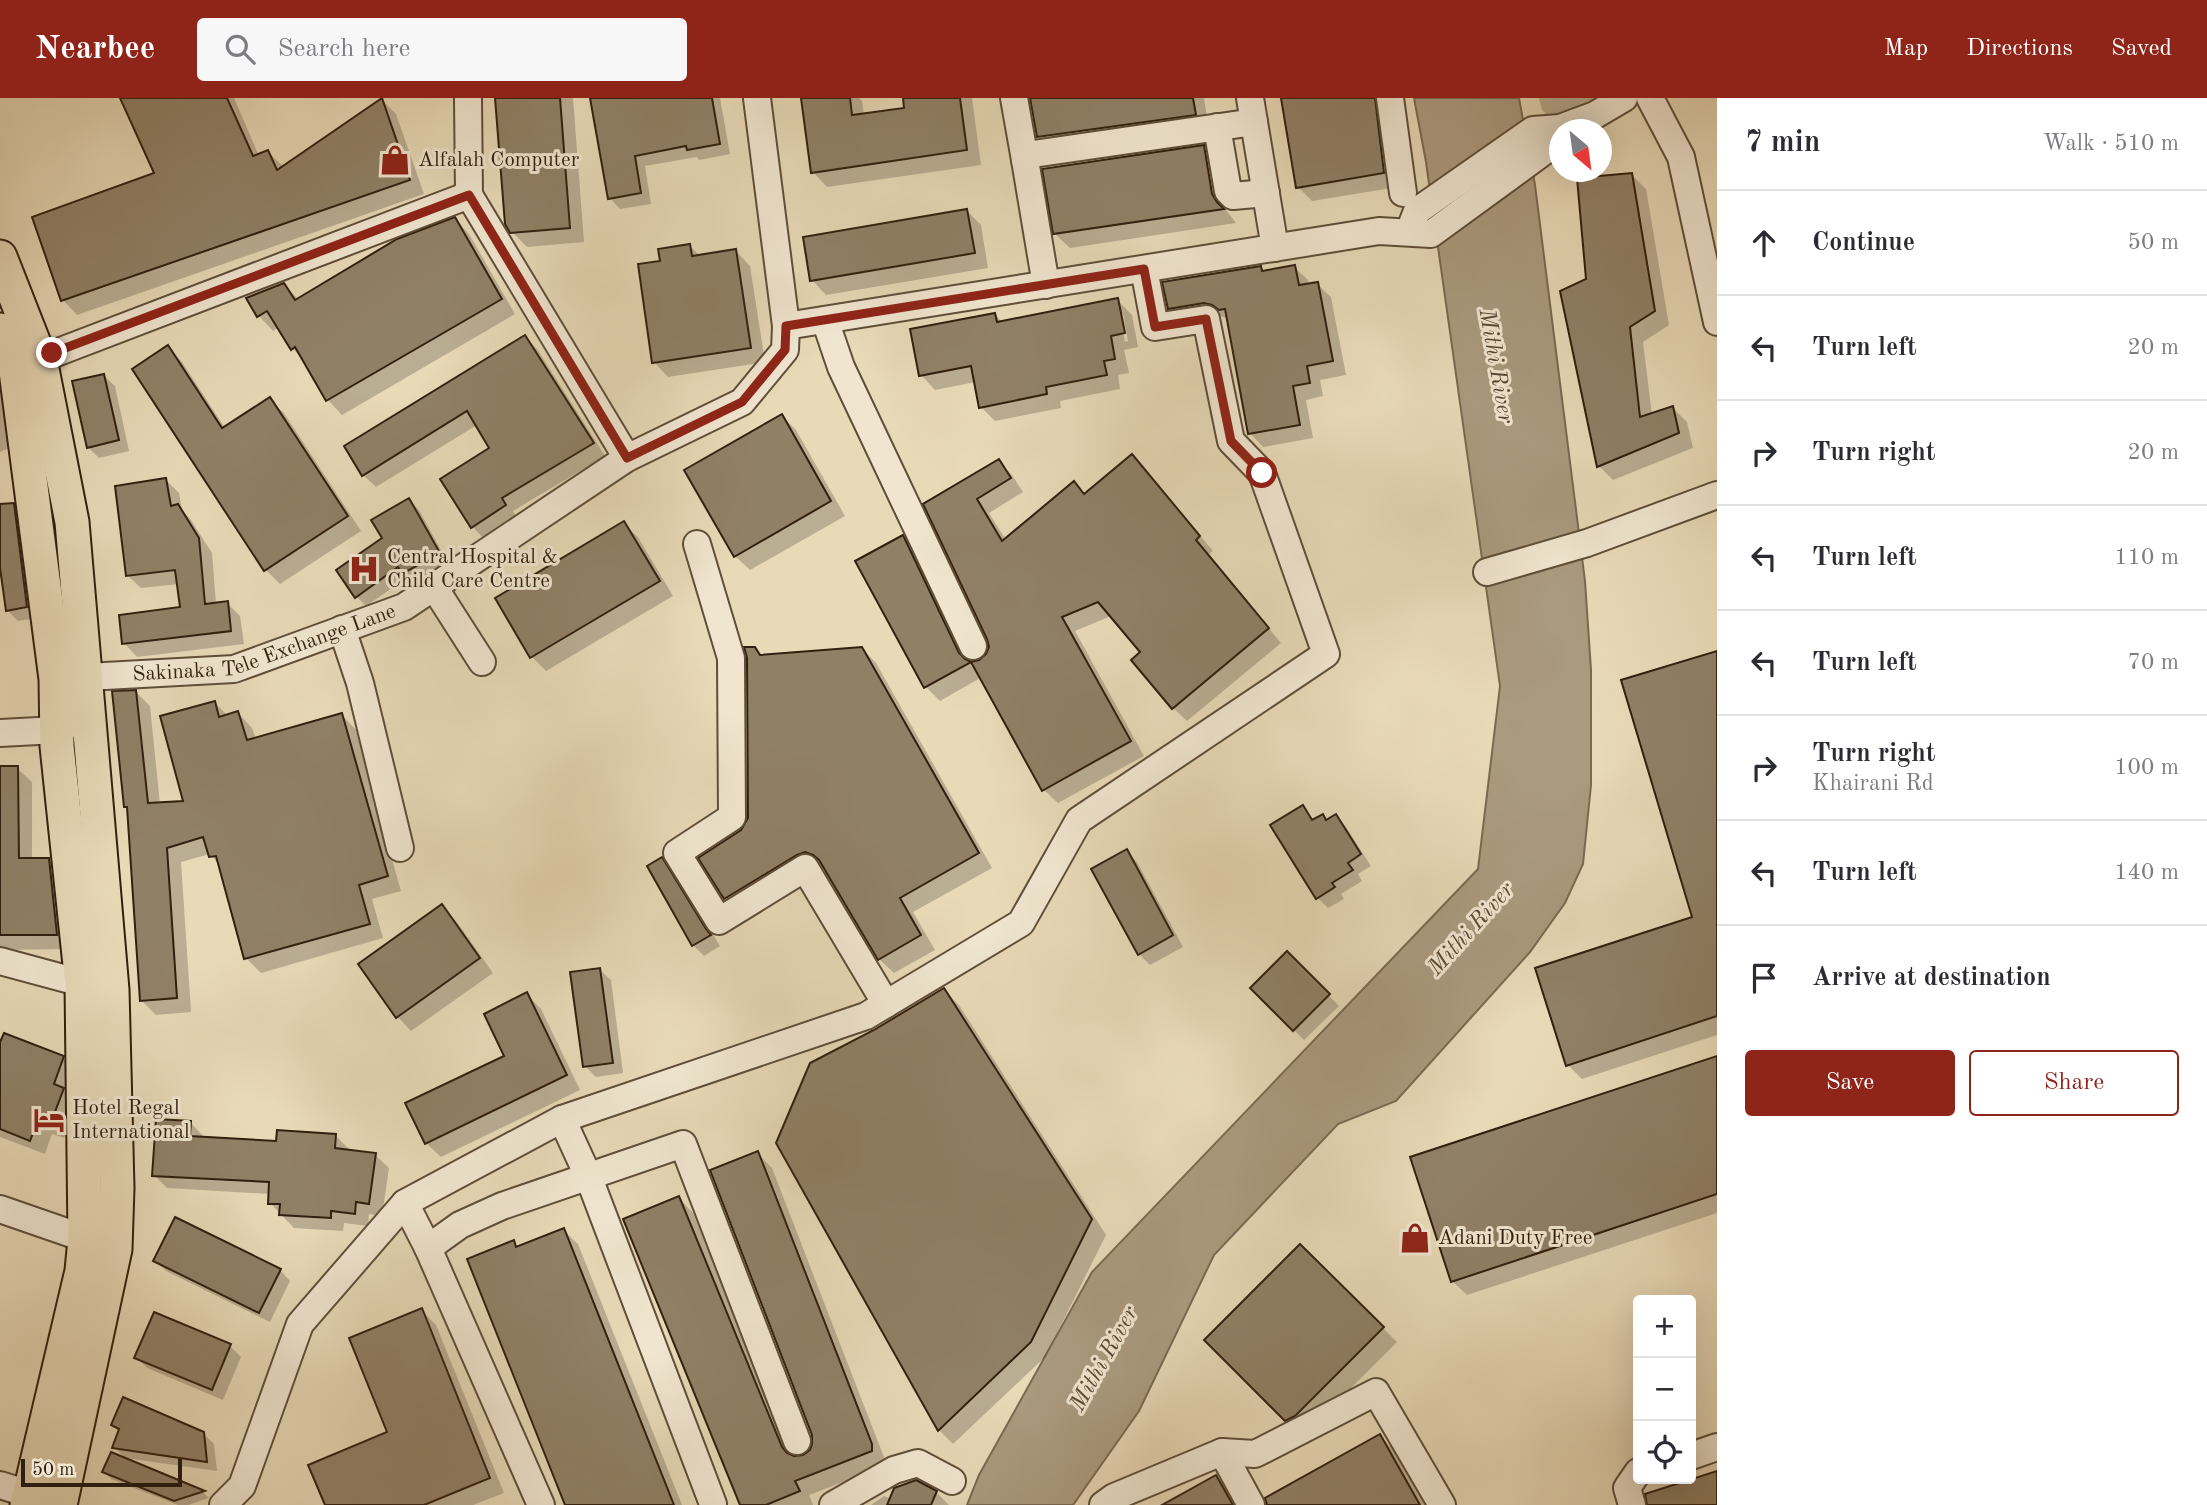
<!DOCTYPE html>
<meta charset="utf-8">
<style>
body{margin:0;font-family:"Old Standard TT",serif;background:#f7f7f7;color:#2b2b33}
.controls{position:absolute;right:21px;bottom:21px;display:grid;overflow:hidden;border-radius:7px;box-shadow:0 7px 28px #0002}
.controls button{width:63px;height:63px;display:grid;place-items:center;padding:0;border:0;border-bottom:2px solid #e1e1e2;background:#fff;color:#2b2b33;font:35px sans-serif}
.compass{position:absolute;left:1549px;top:21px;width:63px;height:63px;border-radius:50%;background:#fff;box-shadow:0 7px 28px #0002;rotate:151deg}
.scale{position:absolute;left:21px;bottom:18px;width:161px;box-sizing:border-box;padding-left:7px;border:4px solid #311f0f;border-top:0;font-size:19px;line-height:24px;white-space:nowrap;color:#311f0f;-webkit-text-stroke:5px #f0e6d0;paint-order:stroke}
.stop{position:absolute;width:21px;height:21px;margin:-16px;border:5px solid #8f2418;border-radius:50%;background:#fff}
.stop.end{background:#8f2418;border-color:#fff;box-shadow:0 2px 7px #0008}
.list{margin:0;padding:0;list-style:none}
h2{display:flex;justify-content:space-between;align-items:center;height:91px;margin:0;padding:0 28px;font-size:30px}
h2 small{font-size:23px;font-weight:400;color:#7c7c81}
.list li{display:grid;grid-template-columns:46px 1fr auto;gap:21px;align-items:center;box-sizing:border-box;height:105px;padding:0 28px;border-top:2px solid #e1e1e2}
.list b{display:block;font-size:26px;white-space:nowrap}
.list p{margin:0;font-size:23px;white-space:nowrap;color:#7c7c81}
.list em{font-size:23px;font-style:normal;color:#7c7c81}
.actions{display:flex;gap:14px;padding:21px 28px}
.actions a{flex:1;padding:16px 0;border:2px solid #8f2418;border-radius:7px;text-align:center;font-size:24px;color:#8f2418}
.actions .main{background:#8f2418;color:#fff}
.icon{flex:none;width:38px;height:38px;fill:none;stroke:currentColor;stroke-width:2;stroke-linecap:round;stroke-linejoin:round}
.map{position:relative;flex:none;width:1717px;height:1407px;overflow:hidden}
header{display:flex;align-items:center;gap:42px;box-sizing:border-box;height:98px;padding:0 35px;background:#8f2418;color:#fff}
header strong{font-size:33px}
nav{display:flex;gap:38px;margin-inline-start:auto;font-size:24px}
.search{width:490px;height:63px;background:#f7f7f7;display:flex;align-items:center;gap:18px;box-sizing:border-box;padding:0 24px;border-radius:7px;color:#7c7c81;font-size:26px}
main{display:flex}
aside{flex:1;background:#fff}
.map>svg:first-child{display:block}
.water{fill:#aa9a7e;stroke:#7a6952;stroke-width:2}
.shadow{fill:#0003;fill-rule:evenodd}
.building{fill:#908066;stroke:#311f0f;stroke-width:2}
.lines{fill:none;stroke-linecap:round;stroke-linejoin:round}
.minor-casing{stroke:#5f4e39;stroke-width:30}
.major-casing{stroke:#311f0f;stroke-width:37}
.minor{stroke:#f0e6d0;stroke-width:26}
.major{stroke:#e8d9b7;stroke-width:33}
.route{stroke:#8f2418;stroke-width:9}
.labels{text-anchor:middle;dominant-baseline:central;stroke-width:6;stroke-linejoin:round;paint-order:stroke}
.poi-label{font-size:21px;fill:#311f0f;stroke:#f0e6d0;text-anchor:start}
.street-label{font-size:21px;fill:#311f0f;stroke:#f0e6d0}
.water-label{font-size:23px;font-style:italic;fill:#5b4a36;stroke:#f0e6d0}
</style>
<header>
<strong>Nearbee</strong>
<div class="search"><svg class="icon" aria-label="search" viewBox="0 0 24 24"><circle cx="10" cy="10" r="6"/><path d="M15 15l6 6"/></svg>Search here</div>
<nav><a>Map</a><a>Directions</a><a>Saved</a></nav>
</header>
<main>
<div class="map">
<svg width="1717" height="1407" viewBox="0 0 1717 1407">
<rect width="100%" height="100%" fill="#e8d9b7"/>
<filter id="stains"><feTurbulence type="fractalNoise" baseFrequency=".00286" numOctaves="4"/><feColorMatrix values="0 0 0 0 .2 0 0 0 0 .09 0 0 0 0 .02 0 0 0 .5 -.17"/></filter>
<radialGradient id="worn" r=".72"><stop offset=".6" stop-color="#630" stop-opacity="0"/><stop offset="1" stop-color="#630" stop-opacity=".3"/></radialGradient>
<polygon class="water" points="1414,0 1519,0 1535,87 1585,483 1591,572 1591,687 1583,766 1565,805 1530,854 1396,1003 1338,1026 1214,1157 1139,1313 1073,1407 967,1407 979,1377 1092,1174 1478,771 1500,588 1426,64"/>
<g class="shadow">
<polygon points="122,0 234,0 259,58 268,54 284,69 382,2 396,16 424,96 77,217 63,202 156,76"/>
<polygon points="497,0 573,0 584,144 527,149 512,134"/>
<polygon points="592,0 720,0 730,56 699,62 697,59 645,68 651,106 620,111 610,100"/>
<polygon points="803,0 859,0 862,3 864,17 906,11 904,0 972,0 981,67 827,89 813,74"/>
<polygon points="1032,0 1204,0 1209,31 1053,53 1039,39"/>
<polygon points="1283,0 1390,0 1398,89 1312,103 1298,89"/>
<polygon points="1539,0 1597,0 1556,26 1542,12"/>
<polygon points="1204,49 1218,64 1226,112 1236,125 1070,150 1055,136"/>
<polygon points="1631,76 1646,91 1669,227 1643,244 1652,317 1673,310 1687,324 1693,350 1613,382 1599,368 1588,182"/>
<polygon points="967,113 981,127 988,170 826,197 812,182"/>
<polygon points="455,121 469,136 515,216 342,317 328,302 306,264 292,250 279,229 273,233 259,218 248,201 284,187 299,202"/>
<polygon points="690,148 700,158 736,153 750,168 765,264 668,279 654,264 662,164"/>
<polygon points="1294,169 1308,182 1309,187 1317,186 1331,199 1346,277 1320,282 1323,298 1306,302 1313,340 1263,349 1250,335 1228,220 1219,218 1183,224 1169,210 1260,170 1265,174"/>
<path d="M1117,202L1132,217L1138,249L1124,252L1129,275L1118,277L1120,291L1060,303L1061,310L995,323L981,309L976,284L935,292L921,277L995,216L1003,225ZM1119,216H1123L1128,243L1125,244Z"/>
<polygon points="525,239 537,251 605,358 513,413 517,420 484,441 472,428 491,351 477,327 376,389 363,377"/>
<polygon points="168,249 182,264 225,330 269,301 284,315 361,433 280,486 266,472"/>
<polygon points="0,265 17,347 0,354"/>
<polygon points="104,278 115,288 129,353 99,360 88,349"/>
<polygon points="782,318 796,332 845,418 750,472 735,458"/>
<polygon points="998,363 1012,377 1023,394 989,415 1006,442 1085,398 1146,373 1213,453 1208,457 1281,545 1187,623 1173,610 1142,555 1111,518 1075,533 1144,658 1058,705 1044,692 982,579 940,603 926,589 903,439 916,453 969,565 980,564 988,557 990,549 989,541 926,407"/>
<polygon points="166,382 179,395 182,412 191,422 212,455 216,506 227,505 240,518 244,546 137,559 124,545 182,511 179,486 141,490 127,477"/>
<polygon points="409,402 419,412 448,465 413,485 408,479 366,508 357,499 384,440"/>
<polygon points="13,407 24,418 37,520 18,523 7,512 0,457 0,408"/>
<polygon points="623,425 638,439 673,498 546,573 532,559"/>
<polygon points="755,550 763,558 862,550 876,565 992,770 913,814 935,852 894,875 879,861 825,769 812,771 740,815 726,800 701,760 742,733 749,720"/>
<polygon points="1717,555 1717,937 1582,981 1568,967 1695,820"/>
<polygon points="136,594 150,608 160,706 185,704 215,605 228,618 238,615 252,630 256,641 342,617 356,632 401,793 372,801 383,840 261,875 246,860 221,769 210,756 181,764 191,914 156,917 141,902 129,712 125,709"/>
<polygon points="0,670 17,670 32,684 32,762 49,761 63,776 71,851 0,852"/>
<polygon points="1302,709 1315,723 1322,718 1328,723 1336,718 1346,729 1371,768 1358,776 1362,783 1341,796 1344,801 1328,810 1318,800"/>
<polygon points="1126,753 1137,764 1183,849 1150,867 1139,856"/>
<polygon points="662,761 673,772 720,848 704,858 693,847"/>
<polygon points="441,809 456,823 493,875 411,933 397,918"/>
<polygon points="1287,855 1339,908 1304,942 1252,890"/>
<polygon points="600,872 611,882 623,975 596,979 585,968"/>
<polygon points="944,892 959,907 1106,1137 1045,1259 953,1346 939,1332 875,933"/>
<polygon points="527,897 541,911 580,992 441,1059 426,1045 507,959"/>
<polygon points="0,949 63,959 77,974 77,1006 64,1040 52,1036 45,1056 0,1039"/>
<polygon points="1717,960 1717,1115 1467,1197 1452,1183"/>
<polygon points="190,1024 203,1038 203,1041 278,1045 335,1037 349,1051 348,1054 375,1057 389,1070 382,1118 369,1116 368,1128 344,1125 343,1133 294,1130 270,1105 270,1096 167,1090 154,1077"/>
<polygon points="757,1055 772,1070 887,1367 809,1397 813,1407 742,1407 679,1100 693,1115 794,1360 804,1359 811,1353 814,1346"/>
<polygon points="563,1132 578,1146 682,1407 567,1407 513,1144 519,1150"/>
<polygon points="1300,1148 1397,1244 1309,1332 1301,1337 1206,1242"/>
<polygon points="155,1162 280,1172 290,1183 270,1224 166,1173"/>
<polygon points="421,1212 436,1227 504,1395 473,1407 326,1407 390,1335"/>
<polygon points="230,1248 241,1259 223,1302 147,1270 136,1259"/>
<polygon points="113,1327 203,1335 214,1346 217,1373 125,1360 114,1349 120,1334"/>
<polygon points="1380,1338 1394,1352 1425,1407 1268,1407"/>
<polygon points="112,1356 204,1395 209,1400 188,1407 178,1407 111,1381 104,1374"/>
<polygon points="1216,1379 1231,1393 1238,1407 1166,1407"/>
<polygon points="936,1394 949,1407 871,1407 884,1398 891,1401"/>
</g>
<g class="building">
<polygon points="120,0 227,0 253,58 268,52 277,72 382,0 410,82 61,203 32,119 154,75"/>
<polygon points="495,0 560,0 570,130 510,135 505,126"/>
<polygon points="590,0 712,0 720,46 687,52 686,48 635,58 641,95 608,101"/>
<polygon points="801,0 850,0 852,17 904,10 903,0 960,0 967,52 811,75"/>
<polygon points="1030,0 1193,0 1196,17 1037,39"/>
<polygon points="1281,0 1375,0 1384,75 1296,90"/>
<polygon points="1204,47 1212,96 1217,104 1224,111 1053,136 1042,71"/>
<polygon points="1632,75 1655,213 1630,229 1640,319 1673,308 1679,335 1597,369 1560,193 1586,181 1577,80"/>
<polygon points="967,111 975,155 810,183 803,139"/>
<polygon points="455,119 502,201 326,303 295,249 291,252 267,213 257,219 246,200 284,185 295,202 397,141"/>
<polygon points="690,146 692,158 736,151 751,250 652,265 638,166 660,163 658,151"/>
<polygon points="1295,167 1299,187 1318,184 1333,263 1307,268 1310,285 1293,288 1300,327 1248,336 1225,211 1219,212 1212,207 1204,205 1168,211 1162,184 1261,168 1262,173"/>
<polygon points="1118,200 1125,235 1111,238 1115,261 1104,263 1107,277 1046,289 1047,296 979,310 971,268 919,278 910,231 995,215 997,224"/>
<polygon points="525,237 594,345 502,400 506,407 471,430 440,381 489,350 467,313 362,378 344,348"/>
<polygon points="168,247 222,330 270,299 348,418 264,473 132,271"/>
<polygon points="104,276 119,342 87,350 72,283"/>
<polygon points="782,316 831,403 734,459 684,372"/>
<polygon points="1132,356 1200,438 1196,442 1269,530 1172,611 1131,562 1140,554 1098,504 1062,519 1131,643 1042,693 971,564 924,590 855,463 903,437 959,555 965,561 971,564 979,562 986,556 989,549 987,541 923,406 999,361 1011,380 977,401 1002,443 1074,383 1084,396"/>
<polygon points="166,380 171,408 178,406 199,440 205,506 228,503 231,533 122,546 119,517 180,509 175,472 126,478 115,388"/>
<polygon points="409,400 440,455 402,476 398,469 355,500 336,472 382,440 371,422"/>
<polygon points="14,405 27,509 6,513 0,470 0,406"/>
<polygon points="624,423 660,483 530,560 495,500"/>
<polygon points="744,549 755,549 760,557 862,549 979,755 900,800 921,837 878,862 819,762 813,757 805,754 797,757 724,801 698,760 741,732 748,720 747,560"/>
<polygon points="1717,553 1717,918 1566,968 1535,870 1692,819 1621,582"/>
<polygon points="136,592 148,705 183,703 160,618 215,603 219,619 238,613 247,642 342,615 388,778 359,787 370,826 244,861 216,758 209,759 203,739 167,750 177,900 140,903 127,709 124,709 112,593"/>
<polygon points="0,668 18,668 19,760 49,760 57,837 0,837"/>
<polygon points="1303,707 1312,722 1323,716 1326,722 1336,716 1361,756 1348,765 1353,772 1332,785 1335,789 1316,801 1270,727"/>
<polygon points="1127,751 1173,837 1138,857 1091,771"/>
<polygon points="662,759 706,831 711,837 692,848 647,768"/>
<polygon points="442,806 480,860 396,920 358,866"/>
<polygon points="1287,853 1330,896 1293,933 1250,890"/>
<polygon points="600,870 613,965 583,969 570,874"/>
<polygon points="944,890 1092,1121 1031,1244 938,1333 776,1045 810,965 874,932"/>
<polygon points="527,894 567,977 425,1046 405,1005 504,958 484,916"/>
<polygon points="4,935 64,958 54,986 64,990 50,1027 38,1022 30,1043 0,1031 0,944"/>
<polygon points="1717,958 1717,1096 1451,1184 1410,1059"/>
<polygon points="156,1021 191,1023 190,1038 276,1043 277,1032 336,1036 335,1050 376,1055 369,1106 356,1104 355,1116 331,1113 331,1120 279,1117 280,1106 268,1106 269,1084 152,1078"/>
<polygon points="758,1053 872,1346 872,1353 795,1383 800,1393 766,1407 740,1407 623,1121 679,1098 782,1349 787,1355 794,1358 803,1357 810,1352 812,1346 812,1337 710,1072"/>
<polygon points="175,1119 281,1171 259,1215 153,1163"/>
<polygon points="564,1130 674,1407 565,1407 467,1161 514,1142 516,1149"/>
<polygon points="1300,1146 1384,1229 1295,1318 1285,1323 1204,1242"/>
<polygon points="422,1210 490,1380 424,1407 325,1407 308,1367 387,1334 349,1240"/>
<polygon points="154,1214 231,1246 212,1292 134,1260"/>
<polygon points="123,1299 204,1334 207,1364 112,1350 119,1331 111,1327"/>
<polygon points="1380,1336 1420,1407 1267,1407 1265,1400"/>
<polygon points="111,1354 205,1393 174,1403 102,1374"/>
<polygon points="1717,1373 1717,1407 1647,1407 1645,1396"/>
<polygon points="1216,1377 1233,1407 1162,1407"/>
<polygon points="916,1382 937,1393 931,1407 887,1407 894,1390"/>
</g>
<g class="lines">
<g class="minor-casing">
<g id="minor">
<polyline points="468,0 469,97 627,360"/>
<polyline points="757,0 786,228"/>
<polyline points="1014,0 1025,62"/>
<polyline points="1250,0 1275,150"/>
<polyline points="1390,0 1403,95"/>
<polyline points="1650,0 1681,59 1717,224"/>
<polyline points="1217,29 1228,93 1233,98 1266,95"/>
<polyline points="1409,134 1417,113 1533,32 1560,30 1595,17 1624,0"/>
<polyline points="1046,187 1025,62 1033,56 1254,24"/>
<polyline points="825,222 841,269 973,548"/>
<polyline points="22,264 40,261 469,97"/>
<polyline points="697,446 731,560 732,719 677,755 719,823 805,770 886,906"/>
<polyline points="1487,474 1587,445 1717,397"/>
<polyline points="434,489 482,564"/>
<polyline points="342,531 360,585 400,750"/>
<path id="s1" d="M68,580L234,571L404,509L627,360L742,304L785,252L786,228L1379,133L1431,136L1546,52L1560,30"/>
<polyline points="0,635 57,632 74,624"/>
<polyline points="0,863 100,890"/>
<polyline points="562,1021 589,1080 713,1406"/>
<polyline points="405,1105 428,1150 541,1407"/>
<polyline points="0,1111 101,1146"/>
<polyline points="428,1150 460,1127 502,1108 683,1046 797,1343"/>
<polyline points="1222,1354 1251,1407"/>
<polyline points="1691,1358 1717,1349"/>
<polyline points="0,1387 48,1402"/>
<polyline points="223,1407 242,1388 300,1226 405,1105 562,1021 866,918 1021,825 1079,722 1326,556 1262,375 1231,343 1206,221 1155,229 1144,171"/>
<polyline points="833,1407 894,1372 918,1365 952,1383"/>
<polyline points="1103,1407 1114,1399 1222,1354 1255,1356 1376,1294 1442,1407"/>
<polyline points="1632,1407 1627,1390 1638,1374"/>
</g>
</g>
<g class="major-casing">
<g id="major">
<polyline points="0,159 40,261 72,424 112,892 117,1090 115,1151 60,1407"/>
<polyline points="0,232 15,265 56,581 57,648 82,886 85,1141 82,1173 27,1407"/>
</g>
</g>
<use href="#minor" class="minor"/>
<use href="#major" class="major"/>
</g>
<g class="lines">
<polyline class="route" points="52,255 469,97 627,360 742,304 785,252 786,228 1144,171 1155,229 1206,221 1231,343 1262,375"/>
</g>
<defs>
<g id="shop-bare" transform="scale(2.415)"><path d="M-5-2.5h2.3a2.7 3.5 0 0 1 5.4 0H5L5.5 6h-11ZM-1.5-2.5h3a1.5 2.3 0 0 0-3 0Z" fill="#8f2418" stroke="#f0e6d0" stroke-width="2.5" paint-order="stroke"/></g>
<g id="hospital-bare" transform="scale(2.415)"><path d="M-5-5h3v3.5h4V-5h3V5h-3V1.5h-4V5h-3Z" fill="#8f2418" stroke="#f0e6d0" stroke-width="2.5" paint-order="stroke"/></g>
<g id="hotel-bare" transform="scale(2.415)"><path d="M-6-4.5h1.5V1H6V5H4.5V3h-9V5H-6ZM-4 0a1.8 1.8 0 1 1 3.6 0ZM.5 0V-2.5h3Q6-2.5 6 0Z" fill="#8f2418" stroke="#f0e6d0" stroke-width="2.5" paint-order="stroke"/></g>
</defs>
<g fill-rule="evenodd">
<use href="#shop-bare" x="395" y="62"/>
<use href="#hospital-bare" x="364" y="471"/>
<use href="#hotel-bare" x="49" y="1022"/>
<use href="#shop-bare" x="1415" y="1140"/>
</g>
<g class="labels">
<g class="poi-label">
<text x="418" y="62">Alfalah Computer</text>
<text x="387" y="459">Central Hospital &amp;<tspan x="387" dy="24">Child Care Centre</tspan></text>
<text x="72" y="1010">Hotel Regal<tspan x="72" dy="24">International</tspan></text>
<text x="1438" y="1140">Adani Duty Free</text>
</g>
<g class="street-label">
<text stroke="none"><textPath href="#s1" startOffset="201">Sakinaka Tele Exchange Lane</textPath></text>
</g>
<g class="water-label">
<text transform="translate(1496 268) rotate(80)">Mithi River</text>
<text transform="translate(1471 831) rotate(-48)">Mithi River</text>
<text transform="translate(1104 1261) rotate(-61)">Mithi River</text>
</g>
</g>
<rect width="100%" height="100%" filter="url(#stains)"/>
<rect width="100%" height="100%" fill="url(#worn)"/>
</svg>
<div class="controls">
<button>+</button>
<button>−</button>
<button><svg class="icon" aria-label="locate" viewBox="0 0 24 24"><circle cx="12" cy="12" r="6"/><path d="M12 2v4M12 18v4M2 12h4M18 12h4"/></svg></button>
</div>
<svg class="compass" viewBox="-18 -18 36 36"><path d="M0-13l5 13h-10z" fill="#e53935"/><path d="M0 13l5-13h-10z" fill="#7c7c81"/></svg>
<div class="scale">50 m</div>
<div class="stop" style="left:1262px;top:375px"></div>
<div class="stop end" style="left:52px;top:255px"></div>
</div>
<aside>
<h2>7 min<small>Walk · 510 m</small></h2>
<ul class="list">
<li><svg class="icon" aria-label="ahead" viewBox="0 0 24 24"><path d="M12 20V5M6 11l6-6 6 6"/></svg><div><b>Continue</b></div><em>50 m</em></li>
<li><svg class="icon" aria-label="left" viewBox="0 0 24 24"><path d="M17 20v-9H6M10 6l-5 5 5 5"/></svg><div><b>Turn left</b></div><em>20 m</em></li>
<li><svg class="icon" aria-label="right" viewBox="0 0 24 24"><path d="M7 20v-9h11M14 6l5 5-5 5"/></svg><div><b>Turn right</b></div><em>20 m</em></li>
<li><svg class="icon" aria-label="left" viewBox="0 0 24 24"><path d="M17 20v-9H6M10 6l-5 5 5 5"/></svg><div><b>Turn left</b></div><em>110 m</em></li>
<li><svg class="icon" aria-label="left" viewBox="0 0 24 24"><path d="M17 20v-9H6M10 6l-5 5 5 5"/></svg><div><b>Turn left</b></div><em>70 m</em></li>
<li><svg class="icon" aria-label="right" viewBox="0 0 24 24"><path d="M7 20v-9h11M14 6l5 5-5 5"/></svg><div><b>Turn right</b><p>Khairani Rd</p></div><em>100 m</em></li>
<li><svg class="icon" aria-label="left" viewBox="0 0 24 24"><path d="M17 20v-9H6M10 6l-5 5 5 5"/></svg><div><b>Turn left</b></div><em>140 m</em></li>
<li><svg class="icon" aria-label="arrive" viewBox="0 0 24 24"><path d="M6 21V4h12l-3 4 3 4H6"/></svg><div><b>Arrive at destination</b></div></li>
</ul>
<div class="actions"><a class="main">Save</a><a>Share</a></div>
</aside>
</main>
